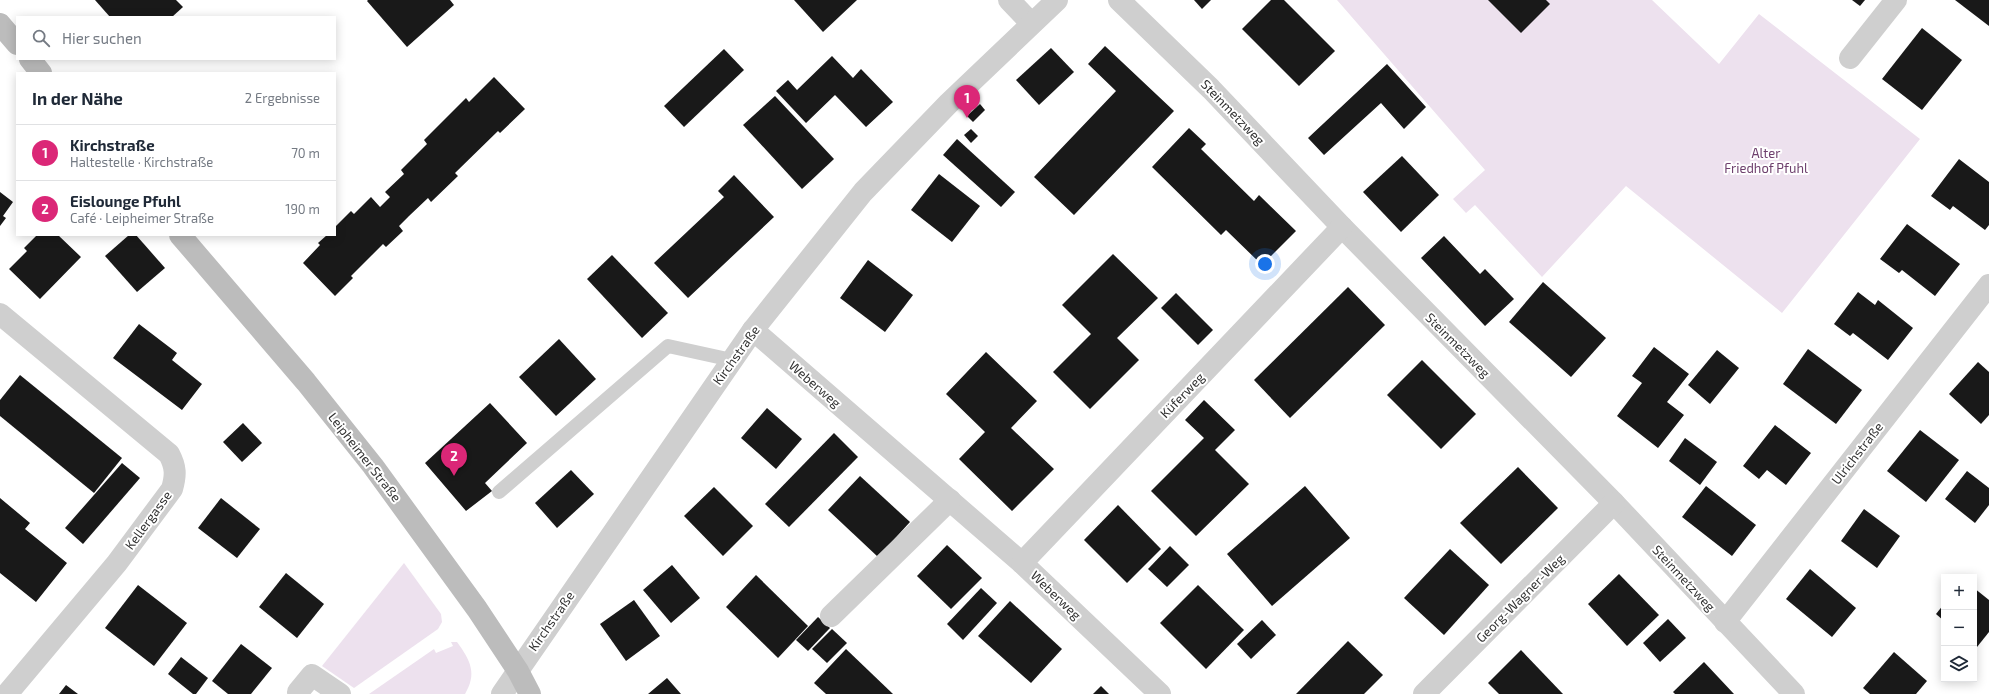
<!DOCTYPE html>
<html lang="de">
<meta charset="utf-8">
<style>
body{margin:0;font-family:"Exo 2",sans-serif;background:#f6f6f7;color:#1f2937}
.controls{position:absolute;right:12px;bottom:12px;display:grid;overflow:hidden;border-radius:0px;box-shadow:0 2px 10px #0003}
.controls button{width:36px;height:36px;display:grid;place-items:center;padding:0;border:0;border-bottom:1px solid #e0e1e3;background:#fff;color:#1f2937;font:20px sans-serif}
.you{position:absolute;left:1265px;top:264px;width:14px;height:14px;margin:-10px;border:3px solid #fff;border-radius:50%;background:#1a73e8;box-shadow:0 0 0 6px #1a73e833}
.badge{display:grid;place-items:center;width:26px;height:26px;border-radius:50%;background:#db2777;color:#fff;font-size:13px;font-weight:700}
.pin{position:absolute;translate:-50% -33px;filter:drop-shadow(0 1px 2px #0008)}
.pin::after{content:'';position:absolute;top:21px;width:14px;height:12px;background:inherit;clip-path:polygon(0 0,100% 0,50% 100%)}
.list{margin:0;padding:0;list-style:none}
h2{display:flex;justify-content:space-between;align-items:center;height:52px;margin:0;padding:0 16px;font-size:17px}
h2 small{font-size:13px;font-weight:400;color:#747a83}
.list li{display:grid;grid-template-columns:26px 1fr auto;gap:12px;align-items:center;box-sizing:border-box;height:56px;padding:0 16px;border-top:1px solid #e0e1e3}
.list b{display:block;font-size:15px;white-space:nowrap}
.list p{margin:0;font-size:13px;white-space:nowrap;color:#747a83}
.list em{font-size:13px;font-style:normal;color:#747a83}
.icon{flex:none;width:22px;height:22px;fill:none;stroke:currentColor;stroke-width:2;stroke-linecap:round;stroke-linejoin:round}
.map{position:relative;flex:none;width:1989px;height:694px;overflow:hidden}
.search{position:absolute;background:#fff;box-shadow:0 2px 10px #0003;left:16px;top:16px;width:320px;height:44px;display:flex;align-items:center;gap:10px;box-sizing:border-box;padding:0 14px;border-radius:0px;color:#747a83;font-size:15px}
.panel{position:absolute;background:#fff;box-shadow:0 2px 10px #0003;left:16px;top:72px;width:320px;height:164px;border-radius:0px}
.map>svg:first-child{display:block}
.green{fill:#ede1ee}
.building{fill:#191919}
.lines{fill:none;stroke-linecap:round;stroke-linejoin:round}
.lane{stroke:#cfcfcf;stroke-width:14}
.street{stroke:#cfcfcf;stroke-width:22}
.secondary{stroke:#bcbcbc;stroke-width:22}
.labels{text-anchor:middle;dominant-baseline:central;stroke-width:4;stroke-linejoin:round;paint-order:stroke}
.street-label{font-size:13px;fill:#323232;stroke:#fff}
.park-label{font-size:13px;fill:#6e406d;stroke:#fff}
</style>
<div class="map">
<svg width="1989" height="694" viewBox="0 0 1989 694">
<rect width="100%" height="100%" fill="#fff"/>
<g class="green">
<polygon points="1337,0 1652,0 1719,64 1759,14 1920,139 1782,313 1626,186 1542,277 1475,205 1466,213 1453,199 1485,170"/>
<polygon points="404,563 441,614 442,622 438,629 354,688 322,666"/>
<path d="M451,642H457C471,661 477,674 465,694H369L434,649L436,653L453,646Z"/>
</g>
<g class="building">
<polygon points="95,0 176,0 183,7 172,17 110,17"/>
<polygon points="368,0 450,0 454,5 407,47 367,1"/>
<polygon points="794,0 857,0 823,32"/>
<polygon points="1194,0 1211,0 1202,9"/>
<polygon points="1271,0 1284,0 1335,51 1299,86 1242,29"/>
<polygon points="1488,0 1546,0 1550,4 1521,33"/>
<polygon points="1852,0 1865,0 1860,6"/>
<polygon points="1955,0 1989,0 1989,26"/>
<polygon points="1922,28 1962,60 1922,110 1882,79"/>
<polygon points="1105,46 1174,111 1074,215 1034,177 1116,91 1088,64"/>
<polygon points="1051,48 1074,72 1039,105 1016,80"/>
<polygon points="724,49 744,70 684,127 664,106"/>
<polygon points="832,56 853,78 861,69 893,102 866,127 835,95 806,123 776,91 788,80 797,90"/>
<polygon points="1387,64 1426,107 1404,129 1381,103 1324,155 1308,138"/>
<polygon points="494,77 525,109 500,133 498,131 455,173 458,176 431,202 428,198 409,216 399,226 403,231 386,247 383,244 351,276 353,278 335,296 303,263 320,245 318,243 327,235 335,235 335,227 351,211 354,214 371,197 380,207 390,197 385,192 404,174 401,170 427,144 424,140 466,98 469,102"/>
<polygon points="775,96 834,159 802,189 743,125"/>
<polygon points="980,104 985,110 973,122 967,116"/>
<polygon points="1189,128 1206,144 1201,149 1254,201 1259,195 1296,231 1262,265 1226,230 1221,235 1152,167"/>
<polygon points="971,129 978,136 971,143 964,135"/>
<polygon points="957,139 1015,192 1001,207 943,155"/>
<polygon points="1402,156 1439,195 1401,232 1363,192"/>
<polygon points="1959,159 1989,182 1989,225 1985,230 1953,206 1950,210 1931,196"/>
<polygon points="939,174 980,206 952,242 911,210"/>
<polygon points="734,175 774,217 688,298 654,263 724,197 718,191"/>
<polygon points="0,192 13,202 3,216 6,218 0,226"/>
<polygon points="1907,224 1960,264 1935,296 1902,270 1899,273 1880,259"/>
<polygon points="37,235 58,235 81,257 40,299 9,269 27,251 24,248"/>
<polygon points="129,235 136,235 165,268 137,292 105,256"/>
<polygon points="1444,236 1480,274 1485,269 1514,299 1485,326 1421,258"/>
<polygon points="1113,254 1158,298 1117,338 1139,360 1090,409 1053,372 1091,334 1062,305"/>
<polygon points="612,255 668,313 642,338 587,279"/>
<polygon points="868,260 913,295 885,332 840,298"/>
<polygon points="1543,282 1606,338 1571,377 1509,322"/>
<polygon points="1348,287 1385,325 1290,418 1254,380"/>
<polygon points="1858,292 1875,305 1878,300 1913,328 1888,360 1853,333 1850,336 1834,324"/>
<polygon points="1176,293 1213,330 1198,345 1161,308"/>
<polygon points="139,324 177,353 172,360 202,384 182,410 113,358"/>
<polygon points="559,339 596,379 556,416 519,377"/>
<polygon points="1654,347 1689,374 1667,402 1684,415 1658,448 1617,416 1642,383 1632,376"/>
<polygon points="1808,349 1862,390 1836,424 1783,384"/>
<polygon points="1717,350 1739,368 1710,404 1688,385"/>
<polygon points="986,352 1037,401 1011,428 1054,469 1012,511 959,459 985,432 946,394"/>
<polygon points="1422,360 1476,414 1441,449 1387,395"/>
<polygon points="1978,362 1989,372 1989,415 1981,424 1949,394"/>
<polygon points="20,375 122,458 94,493 0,416 0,400"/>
<polygon points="1204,400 1235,430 1215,450 1249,484 1196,536 1151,491 1204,438 1185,420"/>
<polygon points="490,403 527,443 485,483 492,491 466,511 425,463"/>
<polygon points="767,408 802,439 776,469 741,438"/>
<polygon points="243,423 262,443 242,462 223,442"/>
<polygon points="1775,425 1811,453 1786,485 1767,470 1759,479 1743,466"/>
<polygon points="1920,430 1959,460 1926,502 1887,471"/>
<polygon points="834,433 858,457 789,527 765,504"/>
<polygon points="1685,438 1717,462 1700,485 1669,461"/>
<polygon points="122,463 140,478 83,544 65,528"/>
<polygon points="1518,467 1558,508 1501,564 1460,523"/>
<polygon points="571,470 594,494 557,528 535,503"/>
<polygon points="1967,471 1989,488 1989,505 1975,523 1945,499"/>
<polygon points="860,476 910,522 878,557 828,510"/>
<polygon points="1305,486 1350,538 1272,606 1227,554"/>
<polygon points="1706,486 1756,525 1732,556 1682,517"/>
<polygon points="714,487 753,526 723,556 684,516"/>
<polygon points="0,498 30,523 25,529 67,563 36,602 0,573"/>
<polygon points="221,498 260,529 237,558 198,528"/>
<polygon points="1118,505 1161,549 1127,583 1084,540"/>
<polygon points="1864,509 1900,536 1877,568 1841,541"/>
<polygon points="947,545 982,578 951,609 917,576"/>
<polygon points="1170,546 1189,565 1167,587 1148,569"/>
<polygon points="1450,549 1489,585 1444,635 1404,598"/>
<polygon points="672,565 700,598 671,623 643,590"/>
<polygon points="1810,569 1856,608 1832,637 1786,599"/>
<polygon points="286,573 324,604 297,638 259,607"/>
<polygon points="1619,574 1659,615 1627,646 1588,604"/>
<polygon points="756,575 808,626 778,658 726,607"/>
<polygon points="138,585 187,623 154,666 105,628"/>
<polygon points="1198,585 1244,630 1206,669 1160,623"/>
<polygon points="981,588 997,603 963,640 947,624"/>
<polygon points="1974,588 1989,600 1989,632 1977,647 1974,645"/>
<polygon points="634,600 660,636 626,661 600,624"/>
<polygon points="1010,601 1062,649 1031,683 978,636"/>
<polygon points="1944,604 1944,621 1936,614"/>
<polygon points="818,617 830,628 808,651 796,640"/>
<polygon points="1668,619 1686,638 1660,662 1643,643"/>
<polygon points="1262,620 1276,635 1251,659 1237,644"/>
<polygon points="832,629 847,643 827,663 812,649"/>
<polygon points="1348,641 1383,675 1364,694 1296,694"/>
<polygon points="241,644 272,668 251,694 228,694 212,681"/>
<polygon points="846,649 893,694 826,694 814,683"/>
<polygon points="1521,650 1563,694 1499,694 1488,683"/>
<polygon points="1894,652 1927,681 1916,694 1870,694 1863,688"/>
<polygon points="181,657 208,678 196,694 193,694 168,674"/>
<polygon points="1704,662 1734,694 1675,694 1673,692"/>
<polygon points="667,678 681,694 648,694"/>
<polygon points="66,685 78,694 59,694"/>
<polygon points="1101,686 1109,694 1093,694"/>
</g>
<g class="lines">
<polyline class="lane" points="499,492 668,346 732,360"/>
<g class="street">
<polyline points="1009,0 1031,23"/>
<polyline points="1119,0 1211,89 1342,227 1614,503 1794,694"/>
<polyline points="1850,58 1896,0"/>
<path d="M0,314L169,454C176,467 176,475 172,489L117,563L7,694"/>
<polyline points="753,330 1022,563 1160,694"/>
<polyline points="1022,563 1342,227"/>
<polyline points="831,616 950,500"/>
<polyline points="1725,622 1989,285"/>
<polyline points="298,692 312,675 340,694"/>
<polyline points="502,694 753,330 863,192 949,103 1057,0"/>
<polyline points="1424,694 1614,503"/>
</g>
<g class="secondary">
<polyline points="0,24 17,44"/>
<polyline points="30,59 41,73"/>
<polyline points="180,235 306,382 373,466 477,609 518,671 530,694"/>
</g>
</g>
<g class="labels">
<g class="street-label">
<text transform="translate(1233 112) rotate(46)">Steinmetzweg</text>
<text transform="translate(1458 345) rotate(45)">Steinmetzweg</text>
<text transform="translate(736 355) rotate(-54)">Kirchstraße</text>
<text transform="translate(815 384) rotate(41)">Weberweg</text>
<text transform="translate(1182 395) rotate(-46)">Küferweg</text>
<text transform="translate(1857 453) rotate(-52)">Ulrichstraße</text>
<text transform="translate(365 457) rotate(52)">Leipheimer Straße</text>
<text transform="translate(148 520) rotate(-54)">Kellergasse</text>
<text transform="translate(1684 578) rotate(47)">Steinmetzweg</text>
<text transform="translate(1056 595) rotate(44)">Weberweg</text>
<text transform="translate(1520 598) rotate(-45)">Georg-Wagner-Weg</text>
<text transform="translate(551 621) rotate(-55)">Kirchstraße</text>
</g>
<g class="park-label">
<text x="1766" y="153">Alter<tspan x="1766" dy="15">Friedhof Pfuhl</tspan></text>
</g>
</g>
</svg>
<div class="controls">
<button>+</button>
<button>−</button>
<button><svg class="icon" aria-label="layers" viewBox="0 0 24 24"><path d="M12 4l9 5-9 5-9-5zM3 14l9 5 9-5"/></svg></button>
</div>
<div class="you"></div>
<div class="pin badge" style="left:967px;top:118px">1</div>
<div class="pin badge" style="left:454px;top:476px">2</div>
<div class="search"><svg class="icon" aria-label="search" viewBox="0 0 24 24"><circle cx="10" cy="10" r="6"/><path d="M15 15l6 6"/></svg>Hier suchen</div>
<section class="panel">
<h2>In der Nähe<small>2 Ergebnisse</small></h2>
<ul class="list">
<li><span class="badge">1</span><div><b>Kirchstraße</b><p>Haltestelle · Kirchstraße</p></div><em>70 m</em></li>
<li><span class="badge">2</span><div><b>Eislounge Pfuhl</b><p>Café · Leipheimer Straße</p></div><em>190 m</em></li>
</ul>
</section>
</div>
